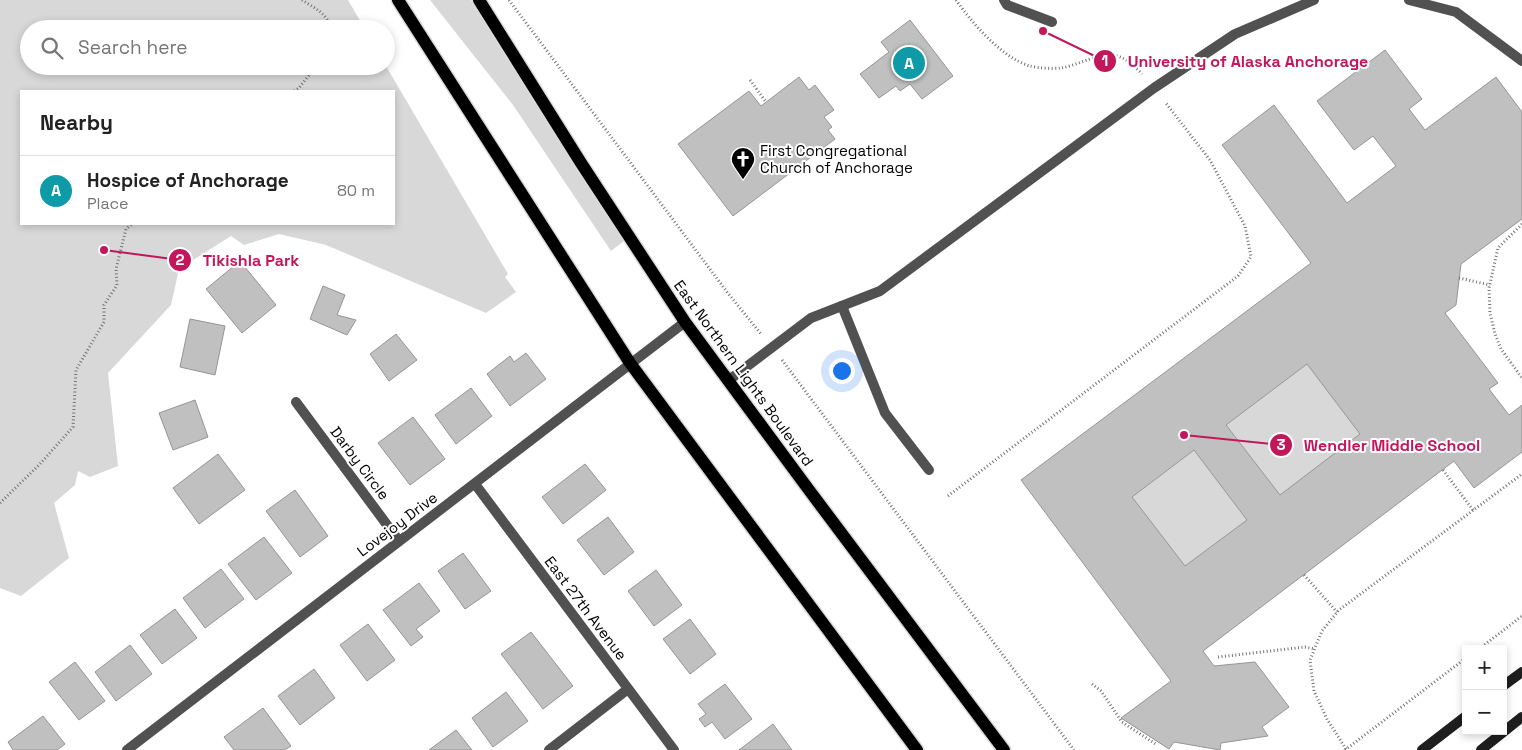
<!DOCTYPE html>
<meta charset="utf-8">
<style>
body{margin:0;font-family:"Space Grotesk",sans-serif;background:#f2f2f2;color:#222}
.controls{position:absolute;right:15px;bottom:15px;display:grid;overflow:hidden;border-radius:0px;box-shadow:0 2px 8px #0003}
.controls button{width:45px;height:45px;display:grid;place-items:center;padding:0;border:0;border-bottom:1px solid #e0e0e0;background:#fff;color:#222;font:25px sans-serif}
.you{position:absolute;left:841px;top:370px;width:18px;height:18px;margin:-12px;border:4px solid #fff;border-radius:50%;background:#1a73e8;box-shadow:0 0 0 8px #1a73e833}
.badge{display:grid;place-items:center;width:32px;height:32px;border-radius:50%;background:#000;color:#fff;font-size:16px;font-weight:700}
.pin{position:absolute;translate:-50% -50%;border:2px solid #fff;box-shadow:0 1px 5px #0006}
.list{margin:0;padding:0;list-style:none}
h2{display:flex;justify-content:space-between;align-items:center;height:65px;margin:0;padding:0 20px;font-size:21px}
h2 small{font-size:16px;font-weight:400;color:#767676}
.list li{display:grid;grid-template-columns:32px 1fr auto;gap:15px;align-items:center;box-sizing:border-box;height:70px;padding:0 20px;border-top:1px solid #e0e0e0}
.list b{display:block;font-size:19px;white-space:nowrap}
.list p{margin:0;font-size:16px;white-space:nowrap;color:#767676}
.list em{font-size:16px;font-style:normal;color:#767676}
.icon{flex:none;width:28px;height:28px;fill:none;stroke:currentColor;stroke-width:2;stroke-linecap:round;stroke-linejoin:round}
.map{position:relative;flex:none;width:1522px;height:750px;overflow:hidden}
.search{position:absolute;background:#fff;box-shadow:0 2px 8px #0003;left:20px;top:20px;width:375px;height:55px;display:flex;align-items:center;gap:12px;box-sizing:border-box;padding:0 18px;border-radius:28px;color:#767676;font-size:19px}
.panel{position:absolute;background:#fff;box-shadow:0 2px 8px #0003;left:20px;top:90px;width:375px;height:135px;border-radius:0px}
.map>svg:first-child{display:block}
.green{fill:#d8d8d8;fill-rule:evenodd}
.building{fill:#c0c0c0;stroke:#959595;fill-rule:evenodd}
.lines{fill:none;stroke-linecap:round;stroke-linejoin:round}
.primary-casing{stroke:#dbdbdb;stroke-width:15}
.path{stroke:#737373;stroke-width:3;stroke-dasharray:1 2.5;stroke-linecap:butt}
.service{stroke:#515151;stroke-width:10}
.minor{stroke:#515151;stroke-width:10}
.secondary{stroke:#1e1e1e;stroke-width:10}
.primary{stroke:#000;stroke-width:12}
.labels{text-anchor:middle;dominant-baseline:central;stroke-width:4;stroke-linejoin:round;paint-order:stroke}
.poi-label{font-size:15px;fill:#000;stroke:#fff;text-anchor:start}
.street-label{font-size:15px;fill:#000;stroke:#fff}
.leader{fill:none;stroke:#c2185b;stroke-width:2}
.callout-dot{fill:#c2185b;stroke:#fff;stroke-width:2}
.mark-label{font-size:15px;text-anchor:middle;font-weight:bold;fill:#fff}
.callout-label{font-size:16px;text-anchor:middle;font-weight:bold;fill:#c2185b;stroke:#fff;stroke-width:4;stroke-linejoin:round;paint-order:stroke}
</style>
<div class="map">
<svg width="1522" height="750" viewBox="0 0 1522 750">
<rect width="100%" height="100%" fill="#fff"/>
<g class="green">
<path d="M0,0H348L365,29H29V66H386L508,274L505,277L516,292L486,313L326,245L279,234L244,245L231,236L179,269L171,305L108,373L118,466L90,477L78,471L75,485L54,503L69,558L21,596L0,588ZM21,91H394V224H21Z"/>
<polygon points="430,0 471,0 624,241 611,251 513,105"/>
<polygon points="1307,364 1360,434 1280,495 1226,425"/>
<polygon points="1194,450 1247,520 1185,566 1132,497"/>
</g>
<g class="building">
<polygon points="910,20 953,76 922,99 910,84 900,91 896,86 879,98 860,74 889,52 881,42"/>
<path d="M1385,50L1422,99L1409,109L1425,130L1496,77L1522,112V219L1461,264L1456,305L1445,313L1498,383L1489,389L1509,415L1522,405V452L1474,488L1454,461L1203,651L1214,666L1255,662L1289,707L1262,727L1268,736L1221,743L1220,750L1174,742L1169,749L1121,718L1171,681L1021,480L1311,263L1222,145L1274,105L1347,203L1396,166L1373,136L1354,150L1317,101ZM1307,364L1360,434L1280,495L1226,425ZM1194,450L1247,520L1185,566L1132,497Z"/>
<polygon points="799,77 809,90 815,85 834,110 824,117 832,127 828,130 835,139 733,216 678,144 749,91 761,106"/>
<polygon points="240,261 276,305 242,333 206,289"/>
<polygon points="323,286 345,295 337,315 356,320 347,335 310,319"/>
<polygon points="190,319 225,326 215,375 180,367"/>
<polygon points="396,334 417,360 389,381 370,354"/>
<polygon points="526,353 546,379 510,406 487,374 510,356 514,362"/>
<polygon points="471,388 492,416 456,444 435,415"/>
<polygon points="195,400 208,437 173,450 159,413"/>
<polygon points="413,417 445,459 410,485 378,443"/>
<polygon points="218,454 245,490 199,524 173,488"/>
<polygon points="585,464 606,490 563,524 542,497"/>
<polygon points="295,490 328,536 300,557 266,511"/>
<polygon points="608,517 634,552 604,575 577,540"/>
<polygon points="264,537 292,573 256,600 228,564"/>
<polygon points="463,553 491,591 465,609 438,571"/>
<polygon points="221,569 244,599 205,628 183,598"/>
<polygon points="656,570 682,605 654,626 628,591"/>
<polygon points="419,583 440,611 416,629 423,637 411,646 383,610"/>
<polygon points="175,609 197,638 162,664 140,635"/>
<polygon points="690,619 716,654 690,674 663,639"/>
<polygon points="368,624 395,660 367,681 340,645"/>
<polygon points="531,632 573,686 543,709 501,654"/>
<polygon points="130,645 152,674 116,701 95,672"/>
<polygon points="75,662 105,701 79,720 49,682"/>
<polygon points="314,669 335,698 300,725 278,696"/>
<polygon points="725,684 752,719 725,739 712,722 705,727 699,719 706,714 698,704"/>
<polygon points="506,692 528,721 493,747 472,718"/>
<polygon points="263,708 291,746 285,750 234,750 224,737"/>
<polygon points="43,716 65,744 57,750 13,750 8,742"/>
<polygon points="773,724 792,750 739,750"/>
<polygon points="456,730 472,750 429,750"/>
</g>
<g class="lines">
<g class="primary-casing">
<g id="primary">
<polyline points="398,0 630,363 917,750"/>
<polyline points="479,0 581,163 685,322 809,490 1004,750"/>
</g>
</g>
<g class="path">
<path d="M302,0C313,7 330,15 330,29"/>
<polyline points="509,0 727,292 761,334"/>
<path d="M956,0C972,23 1002,58 1030,66C1038,68 1052,69 1061,68C1079,65 1099,52 1117,56C1128,59 1135,67 1142,74"/>
<polyline points="750,80 766,102"/>
<polyline points="294,91 299,88 316,66"/>
<polyline points="1522,224 1498,248 1489,288 1490,313 1495,334 1501,349 1522,378"/>
<polyline points="1459,278 1490,285"/>
<polyline points="782,360 1074,750"/>
<polyline points="1443,470 1473,510"/>
<polyline points="948,496 1238,276 1251,257 1245,226 1210,160 1165,102"/>
<polyline points="0,503 39,465 73,427 76,370 104,322 104,305 117,285 116,269 126,229 132,224"/>
<polyline points="1304,575 1337,612"/>
<polyline points="1479,649 1522,616"/>
<polyline points="1218,657 1305,647 1315,649"/>
<polyline points="1092,684 1101,691 1122,722 1157,745"/>
<polyline points="1346,749 1327,719 1314,691 1310,660 1322,631 1339,610 1522,474"/>
<polyline points="1345,750 1466,658"/>
</g>
<g class="service">
<polyline points="1004,0 1007,5 1052,22"/>
<polyline points="1409,0 1456,12 1522,61"/>
<polyline points="842,306 885,413 929,470"/>
<polyline points="729,380 811,318 880,291 1154,88 1235,34 1314,0"/>
</g>
<g class="minor">
<polyline points="296,402 399,541"/>
<polyline points="475,484 674,750"/>
<polyline points="127,750 685,322"/>
<polyline points="549,750 628,689"/>
</g>
<g class="secondary">
<polyline points="1503,686 1522,672"/>
<polyline points="1422,750 1466,716"/>
<polyline points="1481,750 1522,717"/>
</g>
<use href="#primary" class="primary"/>
</g>
<defs>
<g id="church-pin" transform="scale(1.25)"><path d="M0 17L-7.5 6A9.5 9.5 0 1 1 7.5 6Z" fill="#000" stroke="#fff"/><path d="M-1.2-6h2.4v3.5h3.3v2.4h-3.3V6h-2.4V-.1h-3.3v-2.4h3.3Z" fill="#fff"/></g>
</defs>
<g fill-rule="evenodd">
<use href="#church-pin" x="743" y="159"/>
</g>
<g class="labels">
<g class="poi-label">
<text x="760" y="150">First Congregational<tspan x="760" dy="17">Church of Anchorage</tspan></text>
</g>
<g class="street-label">
<text transform="translate(744 373) rotate(54)">East Northern Lights Boulevard</text>
<text transform="translate(360 463) rotate(53)">Darby Circle</text>
<text transform="translate(397 524) rotate(-37)">Lovejoy Drive</text>
<text transform="translate(586 608) rotate(53)">East 27th Avenue</text>
</g>
</g>
<path class="leader" d="M1043 31L1105 61M104 250L180 260M1184 435L1281 445"/>
<g class="callout-dot">
<circle cx="1043" cy="31" r="5"/>
<circle cx="104" cy="250" r="5"/>
<circle cx="1184" cy="435" r="5"/>
<circle cx="1105" cy="61" r="12"/>
<circle cx="180" cy="260" r="12"/>
<circle cx="1281" cy="445" r="12"/>
</g>
<g class="mark-label">
<text x="1105" y="66">1</text>
<text x="180" y="265">2</text>
<text x="1281" y="450">3</text>
</g>
<g class="callout-label">
<text x="1248" y="67">University of Alaska Anchorage</text>
<text x="251" y="266">Tikishla Park</text>
<text x="1392" y="451">Wendler Middle School</text>
</g>
</svg>
<div class="controls">
<button>+</button>
<button>−</button>
</div>
<div class="you"></div>
<div class="pin badge" style="left:909px;top:63px;background:#0f9aa8">A</div>
<div class="search"><svg class="icon" aria-label="search" viewBox="0 0 24 24"><circle cx="10" cy="10" r="6"/><path d="M15 15l6 6"/></svg>Search here</div>
<section class="panel">
<h2>Nearby<small></small></h2>
<ul class="list">
<li><span class="badge" style="background:#0f9aa8">A</span><div><b>Hospice of Anchorage</b><p>Place</p></div><em>80 m</em></li>
</ul>
</section>
</div>
